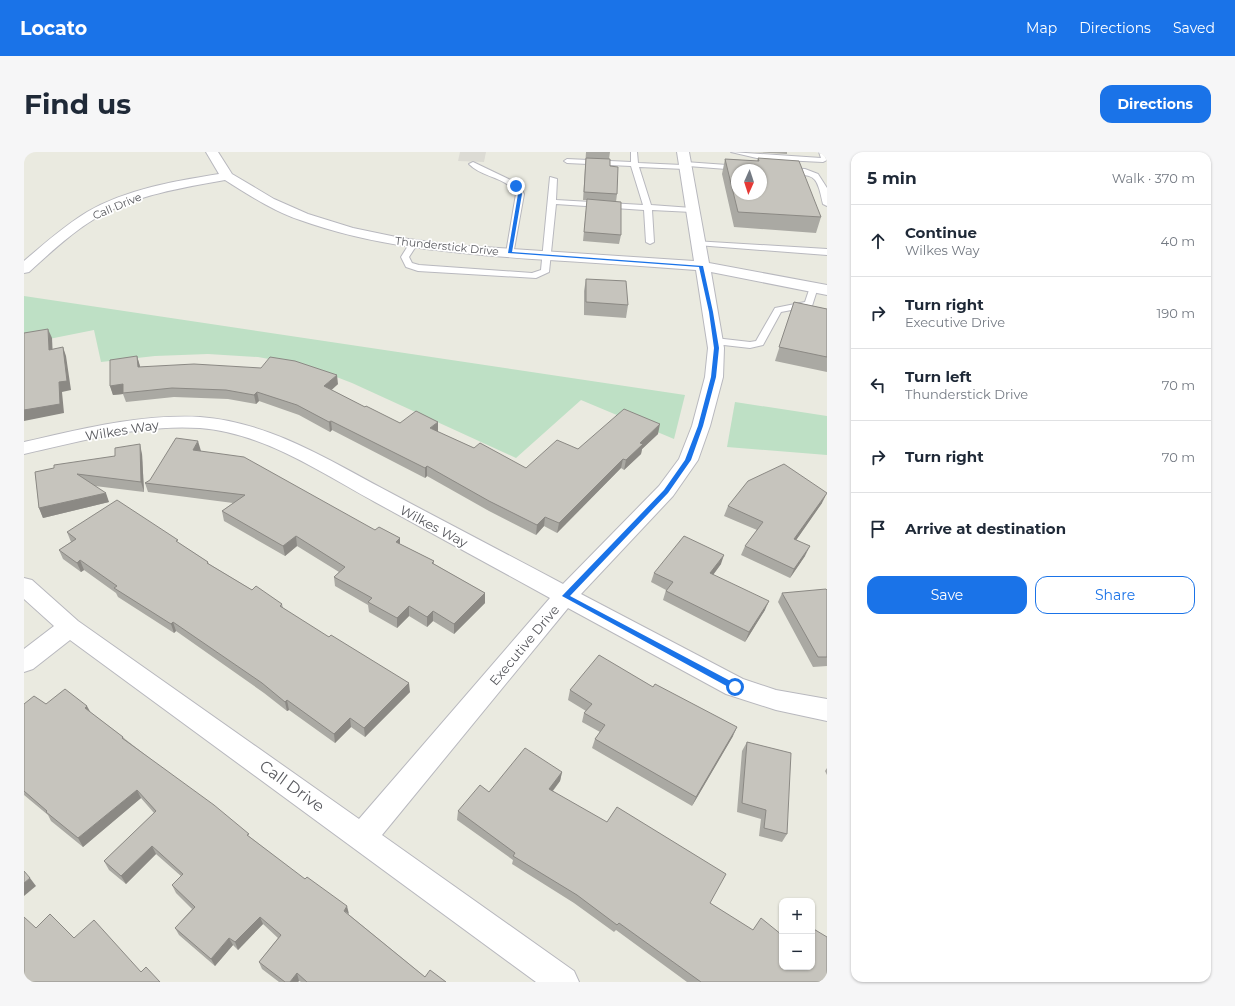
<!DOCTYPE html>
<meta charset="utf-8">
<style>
body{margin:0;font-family:Montserrat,sans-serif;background:#f6f6f7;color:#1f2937}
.controls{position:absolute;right:12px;bottom:12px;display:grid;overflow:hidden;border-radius:8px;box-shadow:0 1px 3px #0004}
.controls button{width:36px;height:36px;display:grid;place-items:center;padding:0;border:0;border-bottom:1px solid #e0e1e3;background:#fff;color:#1f2937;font:20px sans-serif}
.compass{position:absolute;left:707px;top:12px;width:36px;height:36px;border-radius:50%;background:#fff;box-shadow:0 1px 3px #0004;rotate:183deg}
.stop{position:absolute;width:12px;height:12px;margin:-9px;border:3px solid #1a73e8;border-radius:50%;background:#fff}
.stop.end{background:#1a73e8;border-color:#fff;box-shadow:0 1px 4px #0008}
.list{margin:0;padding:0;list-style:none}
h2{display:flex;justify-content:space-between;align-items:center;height:52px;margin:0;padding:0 16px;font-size:17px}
h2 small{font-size:13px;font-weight:400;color:#747a83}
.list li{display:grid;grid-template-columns:26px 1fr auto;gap:12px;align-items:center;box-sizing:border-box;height:72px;padding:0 16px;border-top:1px solid #e0e1e3}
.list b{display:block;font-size:15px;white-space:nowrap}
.list p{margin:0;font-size:13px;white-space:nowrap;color:#747a83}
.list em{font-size:13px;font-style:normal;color:#747a83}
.actions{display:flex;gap:8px;padding:12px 16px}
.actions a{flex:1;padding:9px 0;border:1px solid #1a73e8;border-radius:12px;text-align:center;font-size:14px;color:#1a73e8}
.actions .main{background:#1a73e8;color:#fff}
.icon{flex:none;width:22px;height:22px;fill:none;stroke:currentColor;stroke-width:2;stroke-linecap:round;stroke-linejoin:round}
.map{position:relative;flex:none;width:803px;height:830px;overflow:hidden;border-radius:12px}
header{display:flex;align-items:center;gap:24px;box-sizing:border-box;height:56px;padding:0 20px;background:#1a73e8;color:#fff}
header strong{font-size:19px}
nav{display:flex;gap:22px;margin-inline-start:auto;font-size:14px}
.intro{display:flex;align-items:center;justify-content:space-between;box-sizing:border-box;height:96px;padding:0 24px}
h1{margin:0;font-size:28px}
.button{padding:10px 18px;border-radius:12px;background:#1a73e8;color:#fff;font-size:14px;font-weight:700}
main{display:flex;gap:24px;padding:0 24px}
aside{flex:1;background:#fff;border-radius:12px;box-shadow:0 1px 3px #0004}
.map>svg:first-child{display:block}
.industrial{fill:#dcdbd4}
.green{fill:#bee0c5}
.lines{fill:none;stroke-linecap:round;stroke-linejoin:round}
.lane-casing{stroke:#b8b8be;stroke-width:2}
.street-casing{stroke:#b8b8be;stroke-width:2}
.lane{fill:#fff;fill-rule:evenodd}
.street{fill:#fff;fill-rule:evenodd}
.wall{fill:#aaa9a3}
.shaded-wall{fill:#8b8984}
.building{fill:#c6c4bd;stroke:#8b8984;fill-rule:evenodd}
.route{fill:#1a73e8}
.labels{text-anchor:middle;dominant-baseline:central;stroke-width:3.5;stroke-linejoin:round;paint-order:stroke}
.far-street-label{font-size:11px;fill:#595a5f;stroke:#fff}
.street-label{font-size:13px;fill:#595a5f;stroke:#fff}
.near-street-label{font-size:16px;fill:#595a5f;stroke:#fff}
</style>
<header>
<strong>Locato</strong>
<nav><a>Map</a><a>Directions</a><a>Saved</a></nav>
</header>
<div class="intro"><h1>Find us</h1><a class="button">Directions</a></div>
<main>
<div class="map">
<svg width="803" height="830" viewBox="0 0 803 830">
<rect width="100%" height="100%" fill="#eaeae0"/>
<polygon class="industrial" points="436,0 462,0 460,10 434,9"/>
<g class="green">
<polygon points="0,144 661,243 650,287 557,248 492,306 328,231 284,214 234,205 184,202 131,204 77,210 70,178 0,192"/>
<polygon points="711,250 803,264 803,303 703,295"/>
</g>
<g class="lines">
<g class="lane-casing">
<g id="lane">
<polygon points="607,0 613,0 614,11 658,13 661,10 717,14 721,16 715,18 664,14 661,17 615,15 627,53 668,56 672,58 668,60 628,58 630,90 626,92 622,90 620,58 532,52 525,120 512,126 394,119 382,115 377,105 387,89 390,89 394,91 385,105 388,111 395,113 508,121 517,118 526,25 533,27 532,48 619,53 607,14 543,11 540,9 543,7 607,10"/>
<polygon points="707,0 797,6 795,0 801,0 803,8 799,10 737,7"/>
<path d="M449,10L495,32L500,42L489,103L486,104L482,101L492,42C484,25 458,26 445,12Z"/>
<path d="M759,16L781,17L794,22L803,36V54L799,52C792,17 789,26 759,20Z"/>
<polygon points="670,89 803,97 803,103 673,93 670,93"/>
<polygon points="790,132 794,135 788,154 757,160 739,193 726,196 691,192 686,189 691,186 726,190 732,189 751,156 781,150 786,135"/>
</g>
</g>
<g class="street-casing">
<path id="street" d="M182,0H194L208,22L250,47L284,62L329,76L377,86L428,93L670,109L653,0H665L685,111L803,133V143L687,120L700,196L699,225L686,274L674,308L649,344L557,442L719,527L752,538L803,547V569L752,558L702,542L544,456L358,683L550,819L555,830H512L46,488L9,517L0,520V497L30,474L0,447V426L8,428L54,469L335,667L526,446C468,414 409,382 351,350C296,320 240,281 176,276C117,272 58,289 0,302V290C58,277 116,262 176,265C245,270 305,308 365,340C423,371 481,401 539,432L635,334L655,307L668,274L681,225L684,196L672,118C617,114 563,110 508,107C429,101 351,95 276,68C249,59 225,43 201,28C157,36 111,43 72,66C47,81 26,101 5,120L0,121V109C20,92 40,74 63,60C103,37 151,29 195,22Z"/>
</g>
<use href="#lane" class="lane"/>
<use href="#street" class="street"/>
</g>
<g class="wall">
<polygon points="553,0 586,0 585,7 586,14 593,42 592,50 597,83 595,92 559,89 563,48 559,48 562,0"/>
<polygon points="730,0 763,0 763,2"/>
<polygon points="734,6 797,65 792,81 710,75 698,22 701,7 733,9"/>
<polygon points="562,127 604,153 602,166 560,163 560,139"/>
<polygon points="770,150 803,157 803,220 751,209"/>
<polygon points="113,204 116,215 314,232 307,238 341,255 376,271 414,280 450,296 502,316 554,297 634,282 618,297 617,302 600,318 597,316 533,381 520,374 512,383 465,359 403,324 401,326 308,278 306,280 275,263 235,249 232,252 204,247 150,245 102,250 99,242 89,243 86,234"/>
<polygon points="176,299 376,392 410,409 410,412 461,441 461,451 430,482 409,469 403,475 385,464 373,476 345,460 344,453 311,434 310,425 315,420 273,394 261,404 200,369 198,359 209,351 124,340 121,331 177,299"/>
<polygon points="118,302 120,340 71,334 85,350 19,366 15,356 11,320"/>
<polygon points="798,351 772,388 781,404 766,426 717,403 721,394 733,378 700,364 704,354"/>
<polygon points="43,380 155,391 184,410 185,412 228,438 258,452 259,456 386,540 341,585 327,575 311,591 265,558 263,559 240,541 152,479 150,481 94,445 92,441 60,418 57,420 39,407 35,398 47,390"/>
<polygon points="697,412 689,423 741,458 721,490 639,448 642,438 627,430 630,421"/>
<polygon points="803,438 803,514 789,515 754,450 758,441"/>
<polygon points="546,538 709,584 668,654 568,596 571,587 576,580 558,570 560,561 562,559 544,548"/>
<polygon points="0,552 22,552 66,560 99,585 101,587 324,762 401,825 422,830 277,830 275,829 274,830 255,830 238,817 235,810 254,786 239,772 214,798 209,793 191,814 155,783 151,776 168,757 152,741 148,733 157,724 132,702 102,732 85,718 80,709 130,661 117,646 59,695 27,669 24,663 0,643"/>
<polygon points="723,590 763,682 758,690 735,684 737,667 713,660 718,599"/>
<polygon points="803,616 803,623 801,619"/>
<polygon points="538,620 536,629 529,639 686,751 803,830 663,830 592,778 590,780 550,751 488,712 489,708 433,668 434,659 465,640"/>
</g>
<g class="shaded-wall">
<polygon points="24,177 28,186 29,207 25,198"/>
<polygon points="39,195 42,204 47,238 38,240 40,261 0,269 0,258 35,230"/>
<polygon points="113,204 116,214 116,224 114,215"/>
<polygon points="313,223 314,232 301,244 300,234"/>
<polygon points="99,232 99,242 89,243 86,234"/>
<polygon points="233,240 235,249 232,252 230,243"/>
<polygon points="307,269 308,278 306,280 305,270"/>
<polygon points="414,270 414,280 406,276"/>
<polygon points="636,272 634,282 618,297 617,302 600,318 602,308 616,291"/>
<polygon points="174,289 177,299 171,308 169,298"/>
<polygon points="116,292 118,302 120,340 117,330"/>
<polygon points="599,307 597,316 533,381 535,371"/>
<polygon points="403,314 403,324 401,326 401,316"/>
<polygon points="82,341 85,350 19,366 15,356"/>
<polygon points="803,341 798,351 766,397 770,387"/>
<polygon points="521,365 520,374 512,383 513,373"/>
<polygon points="272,384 273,394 261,404 259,394"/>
<polygon points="376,386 376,396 372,390"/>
<polygon points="786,394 781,404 766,426 770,417"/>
<polygon points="700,403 697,412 683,431 686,421"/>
<polygon points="56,408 60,418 57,420 53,411"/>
<polygon points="461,441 461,451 430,482 430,472"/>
<polygon points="745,449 741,458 721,490 725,480"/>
<polygon points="385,454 385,464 373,476 373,466"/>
<polygon points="409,459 409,469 403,475 403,465"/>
<polygon points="149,470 152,479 150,481 147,472"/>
<polygon points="385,531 386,540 341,585 340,576"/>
<polygon points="263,548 265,558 263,559 261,550"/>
<polygon points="63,554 68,563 61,556"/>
<polygon points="326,566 327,575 311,591 310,582"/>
<polygon points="713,575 709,584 668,654 672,645"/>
<polygon points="538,620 536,629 523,646 525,637"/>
<polygon points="113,638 117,646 59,695 54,686"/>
<polygon points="128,694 132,702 102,732 97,724"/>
<polygon points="6,726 12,734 0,744 0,731"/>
<polygon points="323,754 325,762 320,759"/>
<polygon points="236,765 239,772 214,798 211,790"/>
<polygon points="205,786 209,793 191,814 187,807"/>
<polygon points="273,821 275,829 274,830 266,830"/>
</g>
<g class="building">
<polygon points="562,6 586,7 586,14 594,15 593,42 560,40"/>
<path d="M734,6L775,9L797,65L714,60L701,7L735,9ZM713,18H737V42H713Z"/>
<polygon points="563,47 597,50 597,83 560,80"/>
<polygon points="562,127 602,129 604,153 562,150"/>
<polygon points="770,150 803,157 803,205 755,195"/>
<polygon points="24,177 25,198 39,195 43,229 35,230 36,252 0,258 0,181"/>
<polygon points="113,204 114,215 170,212 237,216 246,205 271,209 313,223 300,234 341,255 342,254 376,271 392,259 414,270 406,276 450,296 456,291 502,316 533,288 554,297 600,257 636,272 616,291 619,292 602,308 599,307 535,371 521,365 513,373 465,349 403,314 401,316 307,269 305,270 273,253 233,240 230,243 202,238 148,236 99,241 99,232 86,234 86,208"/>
<polygon points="152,286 174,289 169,298 220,305 351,378 355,375 376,386 372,390 410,409 408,411 461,441 430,472 409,459 403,465 385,454 373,466 344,450 348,446 310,425 321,415 272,384 259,394 198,359 221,343 121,331 126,328"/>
<polygon points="116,292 117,330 53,322 82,341 15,356 11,320 30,316 30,313 91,304 91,296"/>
<polygon points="760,312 803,341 770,387 786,394 770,417 721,394 739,370 704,354 724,329"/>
<polygon points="93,348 154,388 152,389 184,410 183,411 228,438 232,434 258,452 256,454 305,485 307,483 385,531 340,576 326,566 310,582 263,548 261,550 238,531 149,470 147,472 90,436 93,434 56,408 53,411 35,398 52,387 43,380"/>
<polygon points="660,384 700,403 686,421 745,449 725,480 642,439 649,430 630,421"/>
<polygon points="802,437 803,438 803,505 794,505 758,441"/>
<polygon points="575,503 629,535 631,532 713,575 672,645 571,587 581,573 560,561 568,552 546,538"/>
<polygon points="41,537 63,554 61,556 99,585 98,586 190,653 225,682 223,683 281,727 283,725 323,754 320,759 401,825 406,818 422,830 283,830 273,821 266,830 261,830 235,810 257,783 236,765 211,790 205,786 187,807 151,776 171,755 148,733 159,722 128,694 97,724 80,709 132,659 113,638 54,686 22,660 23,659 0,639 0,552 10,544 22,552"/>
<polygon points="723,590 767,601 763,682 740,676 742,658 718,651"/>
<polygon points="501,596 538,620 525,637 583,670 593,655 702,722 686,751 729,778 737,766 758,783 758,815 788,815 788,776 803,785 803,830 677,830 595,771 593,773 553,743 489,704 491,701 434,659 456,633 465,640"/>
<polygon points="0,719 6,726 0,731"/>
<polygon points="26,762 50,786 70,768 117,820 122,815 136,830 0,830 0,765 12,776"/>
</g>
<polygon class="route" points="491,33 493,33 498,42 488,100 679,114 689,160 695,196 692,225 679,274 667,308 644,341 546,444 714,533 714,537 708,537 538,444 640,338 661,308 674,274 687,225 690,196 685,160 675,115 484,101 494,42"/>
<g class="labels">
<g class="far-street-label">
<text transform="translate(93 54) rotate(-23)">Call Drive</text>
<text transform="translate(423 94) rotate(6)">Thunderstick Drive</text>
</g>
<g class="street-label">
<text transform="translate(98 278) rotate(-9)">Wilkes Way</text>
<text transform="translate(410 374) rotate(28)">Wilkes Way</text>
<text transform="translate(500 493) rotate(-50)">Executive Drive</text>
</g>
<g class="near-street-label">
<text transform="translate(268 634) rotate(36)">Call Drive</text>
</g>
</g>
</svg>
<div class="controls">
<button>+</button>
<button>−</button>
</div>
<svg class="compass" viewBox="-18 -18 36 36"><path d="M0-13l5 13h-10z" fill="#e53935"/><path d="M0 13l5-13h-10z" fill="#747a83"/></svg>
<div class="stop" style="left:711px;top:535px"></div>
<div class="stop end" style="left:492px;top:34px"></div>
</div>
<aside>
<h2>5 min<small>Walk · 370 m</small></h2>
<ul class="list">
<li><svg class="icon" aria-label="ahead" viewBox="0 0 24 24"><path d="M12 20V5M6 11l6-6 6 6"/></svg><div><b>Continue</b><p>Wilkes Way</p></div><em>40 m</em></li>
<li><svg class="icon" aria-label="right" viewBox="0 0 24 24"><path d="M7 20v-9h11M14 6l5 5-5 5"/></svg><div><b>Turn right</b><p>Executive Drive</p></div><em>190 m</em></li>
<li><svg class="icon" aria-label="left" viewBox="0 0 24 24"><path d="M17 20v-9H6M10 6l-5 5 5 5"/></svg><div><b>Turn left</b><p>Thunderstick Drive</p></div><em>70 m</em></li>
<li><svg class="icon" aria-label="right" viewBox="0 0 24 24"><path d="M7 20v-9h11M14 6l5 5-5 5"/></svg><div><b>Turn right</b></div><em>70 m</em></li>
<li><svg class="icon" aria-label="arrive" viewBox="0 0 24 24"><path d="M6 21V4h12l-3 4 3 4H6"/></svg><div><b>Arrive at destination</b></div></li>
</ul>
<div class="actions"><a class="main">Save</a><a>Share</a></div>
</aside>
</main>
